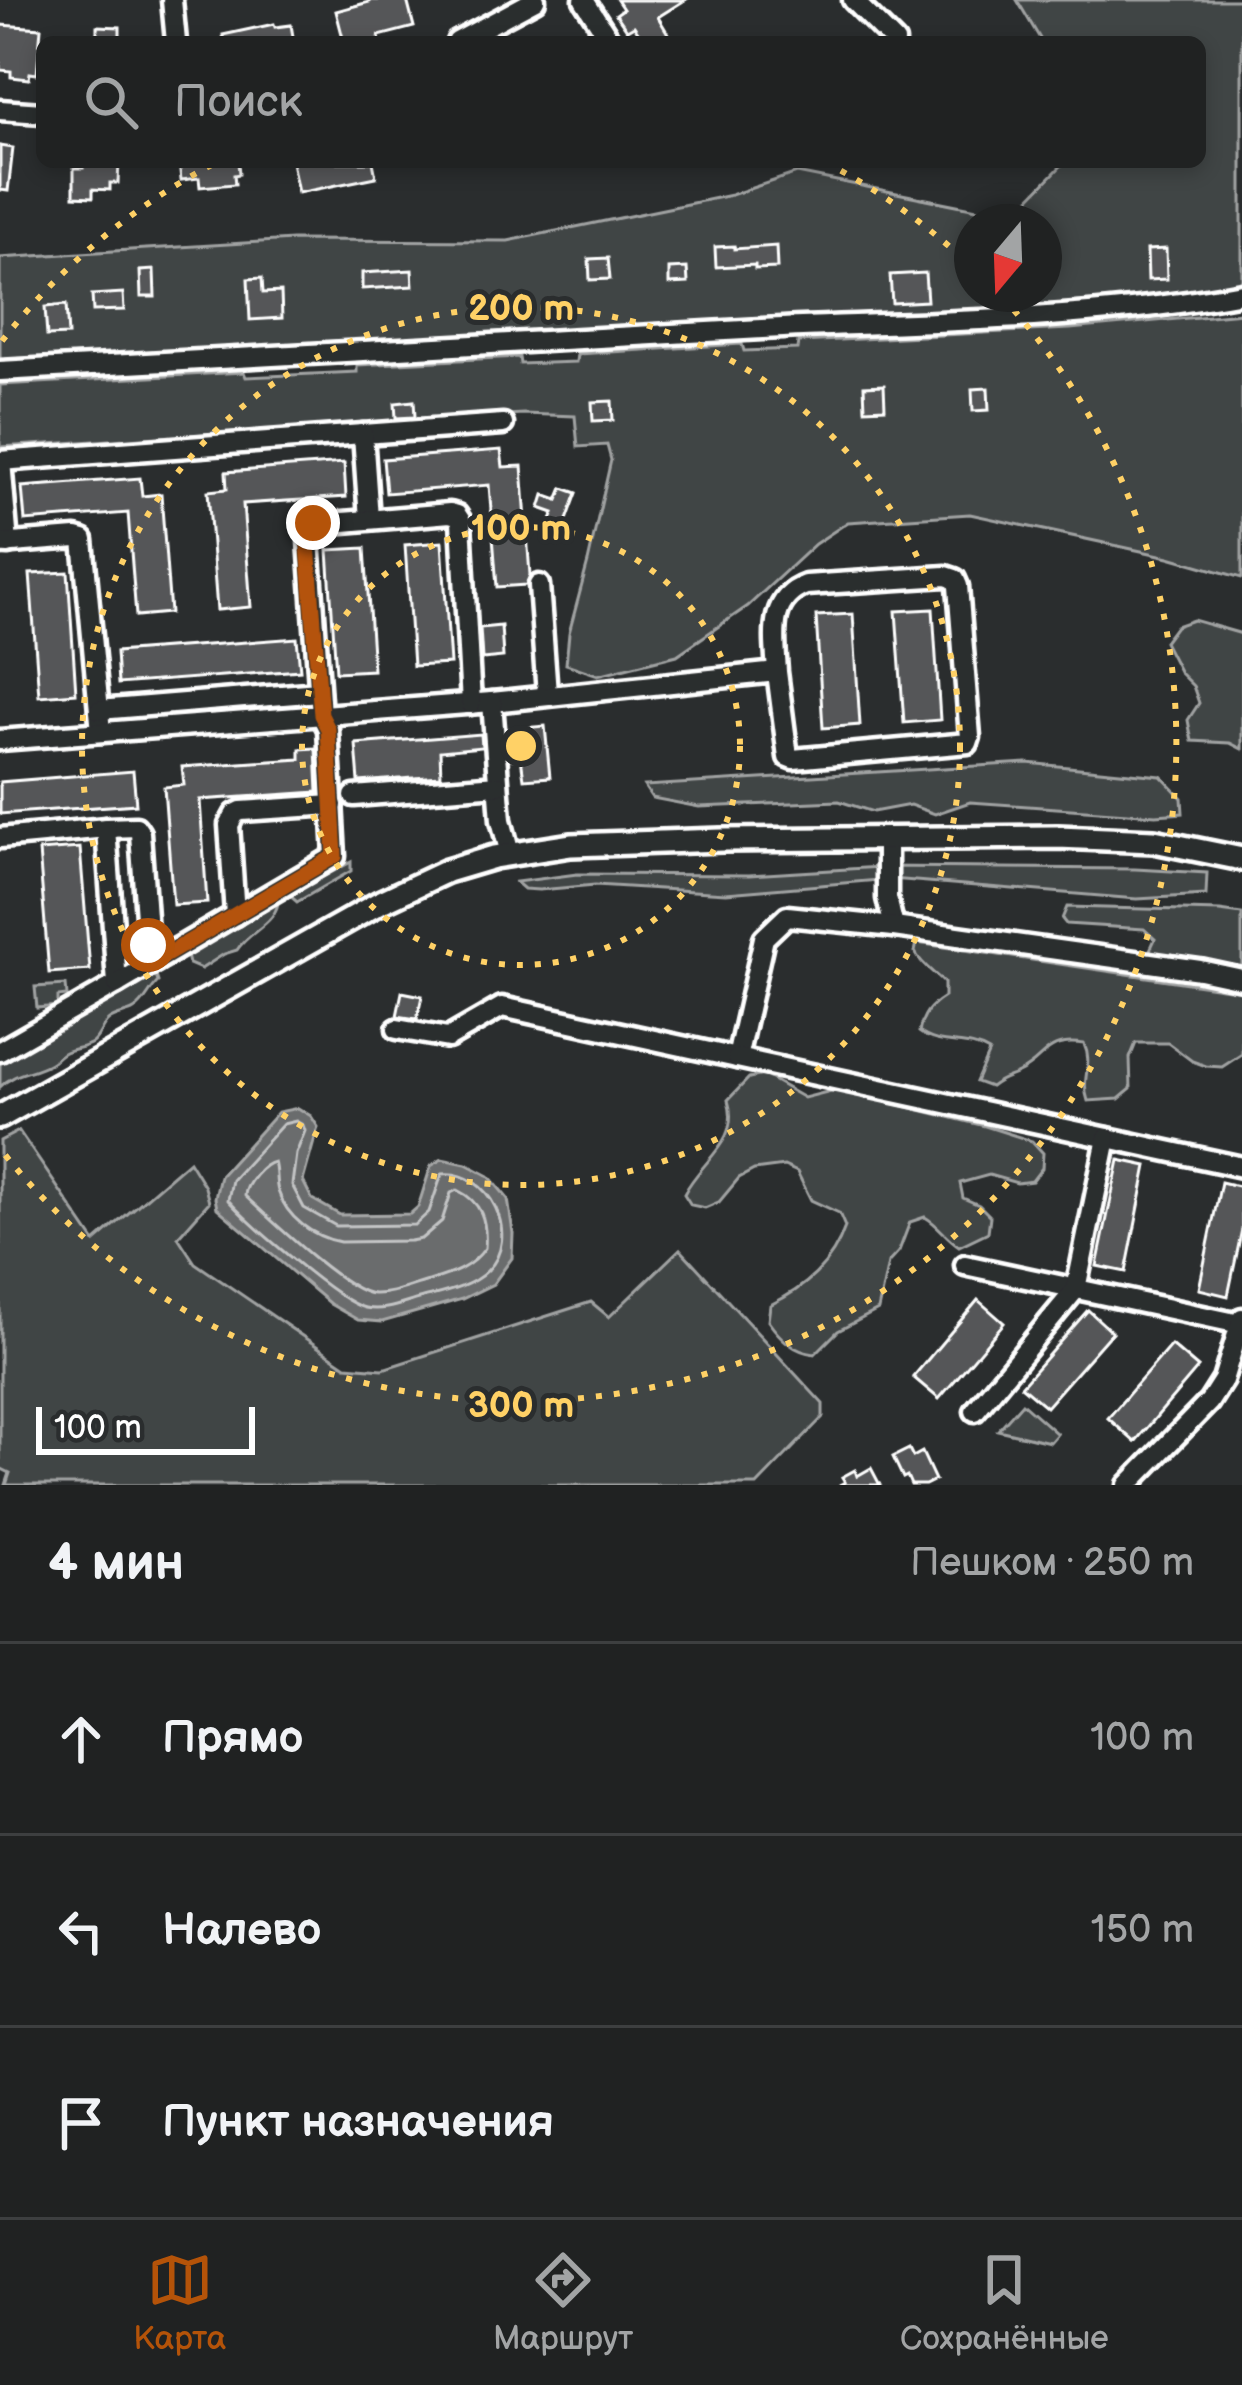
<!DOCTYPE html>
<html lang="ru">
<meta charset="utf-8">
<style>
body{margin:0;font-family:"Balsamiq Sans",sans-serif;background:#282a2a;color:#f1f3f6}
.compass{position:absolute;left:954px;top:204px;width:108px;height:108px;border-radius:50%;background:#202222;box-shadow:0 6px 18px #0003;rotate:199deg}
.scale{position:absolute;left:36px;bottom:30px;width:219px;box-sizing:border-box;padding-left:12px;border:6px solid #fff;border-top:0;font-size:33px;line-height:42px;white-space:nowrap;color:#fff;-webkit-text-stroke:9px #2a2d2e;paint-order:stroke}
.stop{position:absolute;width:36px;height:36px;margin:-27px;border:9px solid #b45309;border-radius:50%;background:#fff}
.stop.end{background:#b45309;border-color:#fff;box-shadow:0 3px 12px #0008}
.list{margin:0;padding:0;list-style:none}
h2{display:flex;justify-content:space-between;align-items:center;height:156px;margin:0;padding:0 48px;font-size:51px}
h2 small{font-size:39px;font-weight:400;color:#a2a4a5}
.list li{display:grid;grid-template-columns:78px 1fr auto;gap:36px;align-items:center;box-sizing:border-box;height:192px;padding:0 48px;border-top:3px solid #3d3f40}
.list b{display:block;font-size:45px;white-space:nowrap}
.list em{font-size:39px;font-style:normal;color:#a2a4a5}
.icon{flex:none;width:66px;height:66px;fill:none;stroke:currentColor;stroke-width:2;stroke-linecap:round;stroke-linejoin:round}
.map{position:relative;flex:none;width:1242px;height:1485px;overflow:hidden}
.search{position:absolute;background:#202222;box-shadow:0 6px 18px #0003;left:36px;right:36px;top:36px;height:132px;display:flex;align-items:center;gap:30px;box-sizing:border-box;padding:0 42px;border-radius:18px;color:#a2a4a5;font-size:45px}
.sheet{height:732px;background:#202222}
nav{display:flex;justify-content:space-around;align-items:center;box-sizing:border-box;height:168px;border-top:3px solid #3d3f40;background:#202222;font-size:33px;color:#a2a4a5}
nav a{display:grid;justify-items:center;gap:6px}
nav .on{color:#b45309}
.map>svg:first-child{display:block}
.green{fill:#414445;stroke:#a0a2a2;stroke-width:3;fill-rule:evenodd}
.water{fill:#6a6c6d;stroke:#a6a7a7;stroke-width:3}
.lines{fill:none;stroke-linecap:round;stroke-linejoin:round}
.shore{stroke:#c3c4c5;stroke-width:3}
.building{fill:#555758;stroke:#fff;stroke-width:3}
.minor-casing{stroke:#fff;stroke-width:27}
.major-casing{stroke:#fff;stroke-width:30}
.minor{stroke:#2a2d2e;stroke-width:18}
.major{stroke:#2a2d2e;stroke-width:21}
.route{stroke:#b45309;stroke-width:15}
.ring{fill:none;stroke:#ffd166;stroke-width:6;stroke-dasharray:6 12}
.centre{fill:#ffd166;stroke:#2a2d2e;stroke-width:6}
.ring-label{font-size:36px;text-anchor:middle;font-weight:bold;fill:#ffd166;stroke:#2a2d2e;stroke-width:10;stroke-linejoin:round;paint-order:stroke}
</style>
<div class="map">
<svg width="1242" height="1485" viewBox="0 0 1242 1485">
<rect width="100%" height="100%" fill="#2a2d2e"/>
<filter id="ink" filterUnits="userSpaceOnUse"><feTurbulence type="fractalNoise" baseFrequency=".00833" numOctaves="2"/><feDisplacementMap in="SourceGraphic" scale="24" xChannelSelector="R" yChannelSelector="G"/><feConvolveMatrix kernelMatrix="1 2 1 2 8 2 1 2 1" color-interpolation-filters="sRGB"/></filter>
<g filter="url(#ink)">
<g class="green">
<path d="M1017,0H1242V282L1175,295L1014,311L0,363V258L292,240L508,241L731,195L797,173L1012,216L1065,162H1200V42H1042ZM972,222H1044V294H972Z"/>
<polygon points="1242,313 1242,578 1169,557 970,514 848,522 815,544 748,606 677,655 598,675 566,664 569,633 588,562 611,460 607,445 578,447 575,416 523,414 0,447 0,385 244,372 246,377 357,372 357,365 519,357 520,364 576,362 577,354 742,344 744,351 797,349 798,342 1070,329"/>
<polygon points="1193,620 1242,634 1242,749 1230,743 1192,741 1188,720 1199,703 1193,686 1180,673 1164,642 1176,626"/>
<polygon points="1027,763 1161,776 1182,798 1183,813 1156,815 970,802 935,814 910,805 873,812 839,801 699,807 652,798 644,786"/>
<polygon points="351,862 351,871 297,902 289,895"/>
<polygon points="881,867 1135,869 1207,873 1206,895 1137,899 891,879 726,893 595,885 539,890 524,889 516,882 577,874 749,875"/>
<path d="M279,896C278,925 250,929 237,950L224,954L201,969L189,964L186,951Z"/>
<polygon points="1067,907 1220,911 1242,914 1242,967 1149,952 1155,939 1144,929 1066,924 1062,919"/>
<path d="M917,943L1242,991V1054L1222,1067L1206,1066L1192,1061L1168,1043H1136L1130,1058L1131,1089L1119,1099L1088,1101C1080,1078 1094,1065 1084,1044C1044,1038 1046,1060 1018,1073C1007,1078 1000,1079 990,1087L976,1082L989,1052C967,1038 940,1048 919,1032C923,1015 928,1007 944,997V983C934,972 922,966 915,952Z"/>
<path d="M154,970L158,982C149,990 145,1004 134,1010C126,1015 116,1014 108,1021C101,1027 100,1037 92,1043C84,1048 74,1048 65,1052C59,1055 55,1060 50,1063C33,1073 14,1072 0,1087V1062Z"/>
<polygon points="66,985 67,996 58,997 58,1006 37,1008 35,987"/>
<path d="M764,1075L804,1098L835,1090L855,1094L985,1126L1032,1141L1043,1153L1042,1168L1032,1181L1017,1183L989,1175L960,1183L963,1198L979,1205L990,1216L988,1232L959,1246C945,1237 939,1225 925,1217L910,1222L899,1251L888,1263L878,1310L838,1331L815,1354C794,1352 780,1338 768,1321L770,1305C805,1288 832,1265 845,1227L839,1213L811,1200L797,1172L784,1166L754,1170L739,1178L719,1202L705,1208L691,1205L684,1194C701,1160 741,1142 728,1100L749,1078Z"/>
<polygon points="19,1131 95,1242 189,1161 205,1187 209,1202 178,1237 195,1263 346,1366 383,1369 591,1302 609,1317 680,1249 823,1404 823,1417 757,1485 6,1485 10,1473 0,1468 0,1141"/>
<polygon points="1022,1403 1057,1434 1050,1442 998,1430"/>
</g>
<polygon class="water" points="298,1108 311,1116 318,1127 303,1181 312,1199 340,1215 410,1214 418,1207 431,1166 442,1159 466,1164 489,1176 508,1199 513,1233 512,1258 493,1284 462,1299 382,1322 358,1320 330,1304 217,1208 215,1198 220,1176 278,1112"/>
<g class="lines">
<g class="shore">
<path d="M296,1121L303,1125L305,1131L296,1154L292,1185L304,1208L336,1226L415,1225L429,1212L442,1174C490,1169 522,1237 487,1271C470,1288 441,1293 419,1299C401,1304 383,1312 365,1308C338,1302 249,1223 228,1200L232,1180L283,1124Z"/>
<path d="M274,1162C277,1171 275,1181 278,1191C287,1218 313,1237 340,1242L410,1241L421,1239L442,1221L451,1193L457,1190C482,1202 487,1221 485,1248C471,1268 452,1274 429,1281C412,1285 391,1295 373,1294C346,1292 269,1218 245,1196C245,1184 263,1164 274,1162Z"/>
</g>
</g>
<g class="building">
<polygon points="369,0 407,0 414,27 379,36 380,42 344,42 336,11 369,2"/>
<polygon points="617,0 685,0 658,17 670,37 662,42 645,42 634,26 627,30 616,14 623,9"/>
<polygon points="274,24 275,27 291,25 294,42 224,42 223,35"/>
<polygon points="0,25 41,28 37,74 30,73 29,79 11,77 11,71 0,70"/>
<polygon points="97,26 120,27 120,42 97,42"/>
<polygon points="0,146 13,148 8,191 0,190"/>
<polygon points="83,162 119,162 118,183 110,183 110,190 93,189 93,197 74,196 74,168 83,168"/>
<polygon points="179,162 238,162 239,174 234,175 235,184 200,187 199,178 181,180"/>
<polygon points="292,162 373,162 376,177 298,193"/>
<polygon points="734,246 734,249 776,246 777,268 755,269 755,265 716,267 715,247"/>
<polygon points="1166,249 1167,279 1148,280 1147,250"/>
<polygon points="608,258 610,279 590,280 589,259"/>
<polygon points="687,268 688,283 669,284 669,269"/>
<polygon points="154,270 155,297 141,297 140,271"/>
<polygon points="412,270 413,286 362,289 362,273"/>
<polygon points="925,273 927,301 892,303 890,275"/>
<polygon points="262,278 263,293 281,292 282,318 250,320 248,279"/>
<polygon points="123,293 124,310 93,311 92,295"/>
<polygon points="66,305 68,335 47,336 45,307"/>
<polygon points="884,385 885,408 865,409 864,386"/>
<polygon points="988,388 989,410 973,411 972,389"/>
<polygon points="414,401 415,417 396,418 395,403"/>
<polygon points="612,401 613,420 593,421 592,402"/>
<polygon points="501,450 503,467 522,466 530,575 526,585 497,587 489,485 386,493 383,459"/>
<polygon points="344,463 346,497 243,504 251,607 217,610 208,491 227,489 226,472"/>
<polygon points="140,478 142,496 161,494 170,613 136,616 128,513 25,521 22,487"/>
<polygon points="563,488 577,493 564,528 550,523 554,513 540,508 544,495 558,500"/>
<polygon points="442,542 450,664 413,666 405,545"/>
<polygon points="365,548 373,670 336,672 328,550"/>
<polygon points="68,572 76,693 39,696 30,574"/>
<polygon points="933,609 940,720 904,723 896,611"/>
<polygon points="853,614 860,725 823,728 816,616"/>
<polygon points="501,626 503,657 482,659 480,628"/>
<polygon points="297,638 300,670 118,684 116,652"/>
<polygon points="545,726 550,777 524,779 521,758 512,759 510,729"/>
<polygon points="481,734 482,747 440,751 441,776 359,782 356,744"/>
<polygon points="316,748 318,792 200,800 207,903 173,905 164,787 184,785 182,767 300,759 300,749"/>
<polygon points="133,771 136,804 0,814 0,782"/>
<polygon points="80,848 90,970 49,973 39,851"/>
<polygon points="402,992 422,996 417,1019 397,1016"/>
<polygon points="1119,1160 1147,1166 1126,1272 1097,1266"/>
<polygon points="1221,1182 1242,1187 1242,1229 1228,1296 1199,1289"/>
<polygon points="978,1300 1004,1323 939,1399 913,1377"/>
<polygon points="1088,1310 1112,1332 1046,1407 1021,1386"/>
<polygon points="1171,1345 1198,1368 1135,1442 1108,1418"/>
<polygon points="909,1449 913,1457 922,1452 935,1480 925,1485 911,1485 907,1476 903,1478 893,1457"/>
<polygon points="871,1468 880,1485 839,1485 845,1482 842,1477 855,1470 857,1476"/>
</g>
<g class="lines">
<g class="minor-casing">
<g id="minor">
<polyline points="172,0 176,42"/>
<polyline points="584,0 611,42"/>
<polyline points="853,0 895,42"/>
<polyline points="457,42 535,0"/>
<polyline points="0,110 42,113"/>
<path d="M0,371C254,355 508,341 762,329C920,321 1086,322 1242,293"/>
<polyline points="363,434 503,424"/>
<polyline points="0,461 363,434 369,519"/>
<polyline points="1,461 8,544"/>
<polyline points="0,544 76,538 83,540 101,732"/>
<polyline points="539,585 547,694"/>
<path d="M492,702L777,672L788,757L793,759L968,743L970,737L958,586L955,579L946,576L806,585C767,599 775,638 777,672"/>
<polyline points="99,710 319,692"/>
<polyline points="0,740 492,702 501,820 510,854"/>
<polyline points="354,796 498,785"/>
<polyline points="106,828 136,827 140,833 148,945 156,961"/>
<polyline points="0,838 106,828 117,984 0,1051"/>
<polyline points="887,839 887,898 894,927"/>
<polyline points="235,915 229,825 235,814 241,811 333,805"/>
<polyline points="117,984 335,856 328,729 321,715 308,525 450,513 457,515 461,521 471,704"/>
<polyline points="397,1029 448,1038 502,1007 737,1058 764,938 787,916 894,927 1200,970 1242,979"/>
<polyline points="737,1058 1242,1167"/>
<polyline points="965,1265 1240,1324"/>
<polyline points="975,1411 1076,1289 1107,1138"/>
<polyline points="1128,1485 1209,1402 1223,1380 1242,1318"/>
</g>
</g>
<g class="major-casing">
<polyline id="major" points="0,1117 379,903 447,871 494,857 571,845 722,840 1058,837 1154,841 1242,859"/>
</g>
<use href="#minor" class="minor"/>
<use href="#major" class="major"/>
</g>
</g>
<g class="lines" filter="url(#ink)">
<polyline class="route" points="148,945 156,961 335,856 328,729 321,715 307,531 308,525 313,523"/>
</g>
<g class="ring">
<circle cx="521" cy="746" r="219"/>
<circle cx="521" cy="746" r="439"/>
<path d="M2 341A658 658 0 0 1 217 162M825 162A658 658 0 0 1 970 265M1002 297A658 658 0 1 1 2 1151"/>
</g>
<circle cx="521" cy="746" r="18" class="centre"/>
<g class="ring-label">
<text x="521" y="320">200 m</text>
<text x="521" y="540">100 m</text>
<text x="521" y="1417">300 m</text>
</g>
</svg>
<svg class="compass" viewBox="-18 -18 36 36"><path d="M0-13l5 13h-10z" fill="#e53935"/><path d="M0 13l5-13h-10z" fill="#a2a4a5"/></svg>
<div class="scale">100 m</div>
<div class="stop" style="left:148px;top:945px"></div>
<div class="stop end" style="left:313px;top:523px"></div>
<div class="search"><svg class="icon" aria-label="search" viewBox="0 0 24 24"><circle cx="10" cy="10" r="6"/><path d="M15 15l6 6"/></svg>Поиск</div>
</div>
<section class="sheet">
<h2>4 мин<small>Пешком · 250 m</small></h2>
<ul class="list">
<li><svg class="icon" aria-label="ahead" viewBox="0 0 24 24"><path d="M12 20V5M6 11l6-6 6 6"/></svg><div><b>Прямо</b></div><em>100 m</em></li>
<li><svg class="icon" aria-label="left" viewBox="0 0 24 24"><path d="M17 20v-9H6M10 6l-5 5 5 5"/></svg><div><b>Налево</b></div><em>150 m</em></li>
<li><svg class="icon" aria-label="arrive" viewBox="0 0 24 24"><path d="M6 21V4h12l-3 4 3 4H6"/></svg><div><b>Пункт назначения</b></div></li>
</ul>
</section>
<nav>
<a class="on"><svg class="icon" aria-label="map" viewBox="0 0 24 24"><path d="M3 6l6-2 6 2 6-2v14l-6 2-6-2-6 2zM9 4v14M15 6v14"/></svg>Карта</a>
<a><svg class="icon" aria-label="directions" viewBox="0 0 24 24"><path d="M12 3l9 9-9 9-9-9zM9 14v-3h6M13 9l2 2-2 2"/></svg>Маршрут</a>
<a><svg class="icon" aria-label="saved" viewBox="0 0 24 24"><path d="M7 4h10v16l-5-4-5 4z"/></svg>Сохранённые</a>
</nav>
